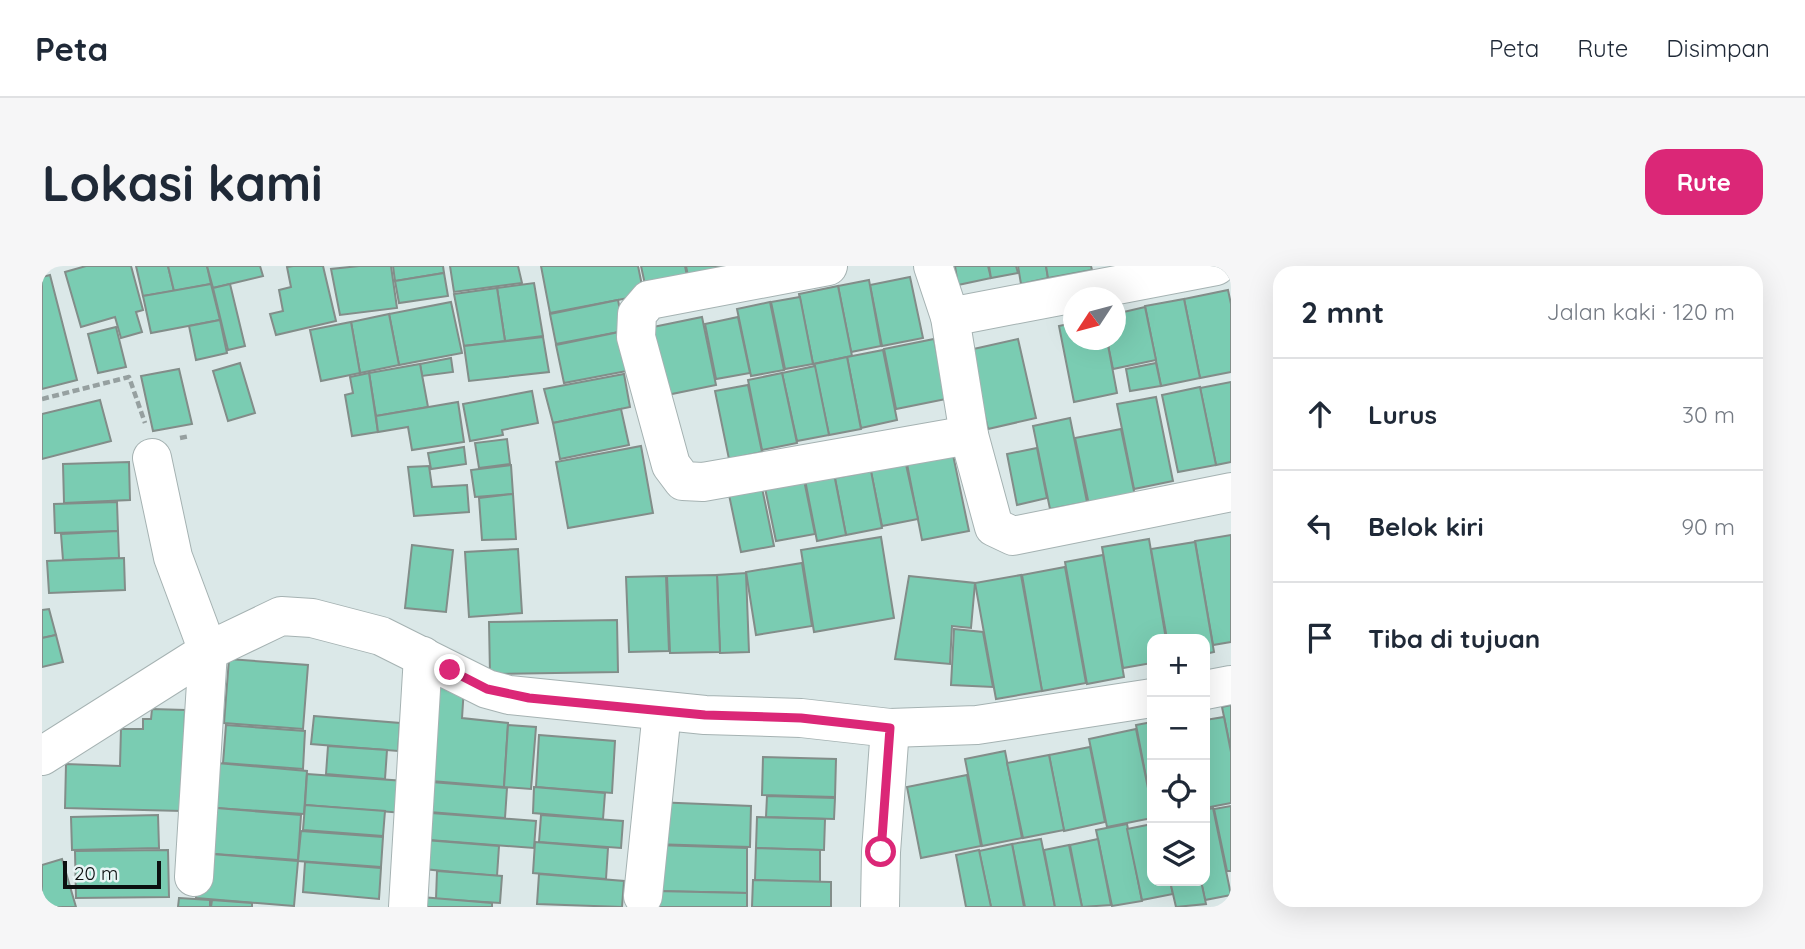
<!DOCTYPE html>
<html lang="id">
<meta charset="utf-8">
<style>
body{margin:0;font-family:Quicksand,sans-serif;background:#f6f6f7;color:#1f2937}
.controls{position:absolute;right:21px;bottom:21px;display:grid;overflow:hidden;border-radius:14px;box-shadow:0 7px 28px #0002}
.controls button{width:63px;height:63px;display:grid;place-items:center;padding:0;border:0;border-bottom:2px solid #e0e1e3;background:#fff;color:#1f2937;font:35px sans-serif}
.compass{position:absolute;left:1021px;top:21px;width:63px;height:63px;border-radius:50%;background:#fff;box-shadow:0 7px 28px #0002;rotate:234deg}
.scale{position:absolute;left:21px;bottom:18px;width:98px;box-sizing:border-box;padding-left:7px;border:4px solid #0c1010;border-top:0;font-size:19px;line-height:24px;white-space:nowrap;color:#0c1010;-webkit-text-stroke:5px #e8f5f5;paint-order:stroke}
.stop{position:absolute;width:21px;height:21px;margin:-16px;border:5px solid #db2777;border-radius:50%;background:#fff}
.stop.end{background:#db2777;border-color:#fff;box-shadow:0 2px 7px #0008}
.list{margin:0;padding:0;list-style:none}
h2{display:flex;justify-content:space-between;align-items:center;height:91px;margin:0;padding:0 28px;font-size:30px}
h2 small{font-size:23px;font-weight:400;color:#747a83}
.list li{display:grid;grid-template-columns:46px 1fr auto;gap:21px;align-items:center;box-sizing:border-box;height:112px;padding:0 28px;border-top:2px solid #e0e1e3}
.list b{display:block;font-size:26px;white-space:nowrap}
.list em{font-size:23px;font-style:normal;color:#747a83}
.icon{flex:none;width:38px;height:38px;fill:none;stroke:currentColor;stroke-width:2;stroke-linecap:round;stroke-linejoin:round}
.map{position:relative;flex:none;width:1189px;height:641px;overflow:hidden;border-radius:21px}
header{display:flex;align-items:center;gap:42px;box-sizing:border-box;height:98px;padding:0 35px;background:#fff;border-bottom:2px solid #e0e1e3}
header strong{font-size:33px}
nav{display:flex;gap:38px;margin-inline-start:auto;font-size:24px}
.intro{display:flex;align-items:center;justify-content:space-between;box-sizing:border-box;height:168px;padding:0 42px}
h1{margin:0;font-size:49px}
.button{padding:18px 32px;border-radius:21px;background:#db2777;color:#fff;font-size:24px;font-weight:700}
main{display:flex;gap:42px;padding:0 42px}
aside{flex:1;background:#fff;border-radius:21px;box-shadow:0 7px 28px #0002}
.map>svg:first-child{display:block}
.building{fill:#7accb2;stroke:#828d89;stroke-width:2}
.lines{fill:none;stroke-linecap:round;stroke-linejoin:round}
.minor-casing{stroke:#a5b2b2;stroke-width:40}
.path{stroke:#96a0a0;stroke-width:4.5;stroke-dasharray:7 3.5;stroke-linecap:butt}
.minor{stroke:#fff;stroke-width:38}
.route{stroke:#db2777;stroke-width:9}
</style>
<header>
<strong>Peta</strong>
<nav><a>Peta</a><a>Rute</a><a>Disimpan</a></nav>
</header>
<div class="intro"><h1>Lokasi kami</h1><a class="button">Rute</a></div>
<main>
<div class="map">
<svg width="1189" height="641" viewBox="0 0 1189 641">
<rect width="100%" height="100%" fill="#dbe8e8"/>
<g class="building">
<polygon points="44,0 89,0 101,44 94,46 100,66 79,72 73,51 39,61 23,6"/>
<polygon points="94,0 126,0 132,25 101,30"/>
<polygon points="126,0 165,0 169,18 132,25"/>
<polygon points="165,0 218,0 221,10 171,22"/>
<polygon points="251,0 281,0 294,55 234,69 228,48 241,45 237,24 249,21 245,1"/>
<polygon points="317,0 349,0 355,42 298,49 289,3"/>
<polygon points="351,0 401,0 402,7 353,15"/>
<polygon points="408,0 476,0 480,17 412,26"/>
<polygon points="499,0 596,0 602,29 508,47"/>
<polygon points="599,0 643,0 646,15 604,23"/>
<polygon points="644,0 684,0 647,15"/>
<polygon points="913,0 946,0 949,12 916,19"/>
<polygon points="947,0 974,0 976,7 949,12"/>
<polygon points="976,0 1004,0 1006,12 979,18"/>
<polygon points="1004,0 1049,0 1050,4 1006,12"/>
<polygon points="402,7 406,30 357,37 353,15"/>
<polygon points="8,9 35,114 0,123 0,11"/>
<polygon points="868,11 881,72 840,80 828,19"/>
<polygon points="827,14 839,80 809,86 796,20"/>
<polygon points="492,17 501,70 463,75 455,22"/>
<polygon points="169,18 178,54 109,67 101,30"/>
<polygon points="188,18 203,80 186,84 171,22"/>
<polygon points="796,20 810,90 771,98 757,28"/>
<polygon points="455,22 463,75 422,80 412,28"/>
<polygon points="1186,24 1189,38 1189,106 1158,112 1142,33"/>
<polygon points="758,31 771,98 743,103 729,36"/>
<polygon points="1142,33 1158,112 1119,120 1103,40"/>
<polygon points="576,34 582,65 514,78 508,48"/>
<polygon points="409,36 420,87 357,99 347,48"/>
<polygon points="728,36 742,104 709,110 695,43"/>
<polygon points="1103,41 1114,94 1071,103 1065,74 1073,74 1073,48"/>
<polygon points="347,48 357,99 318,107 309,56"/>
<polygon points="660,51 674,119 625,129 611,61"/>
<polygon points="696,51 708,107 674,113 663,58"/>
<polygon points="178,54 185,87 154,94 147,60"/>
<polygon points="309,56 318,107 279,115 268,64"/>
<polygon points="1031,57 1031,74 1065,74 1075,127 1032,136 1017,60"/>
<polygon points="74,61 84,101 56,107 46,68"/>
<polygon points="582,65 590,104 522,117 514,79"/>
<polygon points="501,71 507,106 427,115 422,80"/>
<polygon points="892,73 904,133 854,143 842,83"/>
<polygon points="976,73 994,152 946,163 927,84"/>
<polygon points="841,84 855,154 819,162 805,91"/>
<polygon points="805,91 819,163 787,169 772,98"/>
<polygon points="409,92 411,106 380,110 378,98"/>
<polygon points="198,97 213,147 186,155 171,105"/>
<polygon points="1114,97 1119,120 1088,125 1084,103"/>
<polygon points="378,98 386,141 334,150 327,107"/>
<polygon points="773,100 787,169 755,175 740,107"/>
<polygon points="137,103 150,158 111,165 99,110"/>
<polygon points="327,107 336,166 310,170 303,129 311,127 308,111"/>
<polygon points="740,107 755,177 720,184 706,114"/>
<polygon points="582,108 588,141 511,157 502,123"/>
<polygon points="1189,116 1189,196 1174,199 1158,122"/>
<polygon points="706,119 720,186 687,193 673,125"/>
<polygon points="1158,121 1174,199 1136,206 1120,129"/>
<polygon points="490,125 496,157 460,164 461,169 428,175 421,138"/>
<polygon points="1114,131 1131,215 1092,223 1075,138"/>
<polygon points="58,134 69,175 0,193 0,148"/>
<polygon points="416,136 422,176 370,184 366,161 336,166 334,150"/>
<polygon points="579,143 587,179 518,193 511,157"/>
<polygon points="1028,152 1045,236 1008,243 991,160"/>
<polygon points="1079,163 1093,230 1047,239 1033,172"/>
<polygon points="465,173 468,198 437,202 433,177"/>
<polygon points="599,180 611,247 526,262 514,196"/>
<polygon points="422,181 424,198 389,203 386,187"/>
<polygon points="995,182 1005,232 975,239 965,188"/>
<polygon points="911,189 927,265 880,274 865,198"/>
<polygon points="863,194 876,253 840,260 828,201"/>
<polygon points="87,196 88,234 22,237 21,198"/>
<polygon points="469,199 471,228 433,231 429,204"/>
<polygon points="387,200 390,221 425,219 427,246 372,250 366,201"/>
<polygon points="829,205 840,262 804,269 793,212"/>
<polygon points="792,208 804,269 775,275 763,214"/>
<polygon points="762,214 773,268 734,275 723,222"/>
<polygon points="719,217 732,280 699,286 686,224"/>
<polygon points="471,228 474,273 440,274 437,232"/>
<polygon points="75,236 76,265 13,267 12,238"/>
<polygon points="76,265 77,292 21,294 19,268"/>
<polygon points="1189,269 1189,376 1171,379 1153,275"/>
<polygon points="839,271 852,352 772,366 759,284"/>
<polygon points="1107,273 1124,373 1110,373 1110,397 1081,402 1060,281"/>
<polygon points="1153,276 1172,386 1163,388 1163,373 1125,373 1109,283"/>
<polygon points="370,279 411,284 404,346 363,342"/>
<polygon points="476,283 480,347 427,351 423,286"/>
<polygon points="1061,289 1082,411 1045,418 1023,296"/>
<polygon points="82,292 83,324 7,327 5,295"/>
<polygon points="760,297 770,360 714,369 704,306"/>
<polygon points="1023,301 1044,417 1000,425 980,309"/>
<polygon points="704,307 707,386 678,387 675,309"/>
<polygon points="675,309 678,386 628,387 625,310"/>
<polygon points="979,309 1000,425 954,433 933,317"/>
<polygon points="624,310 627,385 587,386 584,311"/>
<polygon points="867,310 933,317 929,362 910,360 908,398 853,393"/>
<polygon points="7,343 14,369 0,372 0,344"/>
<polygon points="575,354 576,406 448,408 447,356"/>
<polygon points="912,363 941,366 951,421 909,419"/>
<polygon points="14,369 21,396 0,401 0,372"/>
<polygon points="187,393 266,399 261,463 182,457"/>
<polygon points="397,419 422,421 420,452 466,457 462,521 389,515"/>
<polygon points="1189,439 1189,485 1180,441"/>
<polygon points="110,443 143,444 140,545 23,542 24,498 78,500 79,463 101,463 101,453 109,453"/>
<polygon points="272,450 358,457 356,485 269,478"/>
<polygon points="1182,451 1189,486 1189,537 1163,542 1163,454"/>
<polygon points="1110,456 1110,542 1094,459"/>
<polygon points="184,459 263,465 261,503 181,497"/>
<polygon points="466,459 494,461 489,523 462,521"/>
<polygon points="1094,463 1110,542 1110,552 1065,561 1047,473"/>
<polygon points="497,469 573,475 570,527 494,521"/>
<polygon points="286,480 345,484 343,513 284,508"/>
<polygon points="1048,481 1063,556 1022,565 1007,489"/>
<polygon points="963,485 980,572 940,580 923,493"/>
<polygon points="1007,489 1022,564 981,572 965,497"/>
<polygon points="721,491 794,493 793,531 720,529"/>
<polygon points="164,496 265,505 262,548 160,541"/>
<polygon points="265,508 363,515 361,547 263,539"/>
<polygon points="925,509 939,580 879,592 865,521"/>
<polygon points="389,516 465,522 463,552 387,546"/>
<polygon points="492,521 563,527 561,553 491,547"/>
<polygon points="725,530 793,532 792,553 724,551"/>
<polygon points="612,536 709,540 708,581 609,578"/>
<polygon points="263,539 343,545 341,570 261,564"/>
<polygon points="1189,540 1189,605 1185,605 1172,543"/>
<polygon points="162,541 259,549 256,594 159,587"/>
<polygon points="1171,542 1189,629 1163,634 1159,615 1163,615 1163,544"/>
<polygon points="389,547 494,555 492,582 387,574"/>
<polygon points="116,549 117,582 30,584 29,551"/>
<polygon points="499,549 581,555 579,582 497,576"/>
<polygon points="715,551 783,553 782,584 714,582"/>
<polygon points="1085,558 1100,635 1070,640 1054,564"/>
<polygon points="1110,558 1110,615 1128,615 1131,628 1100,634 1085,563"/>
<polygon points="259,565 341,571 339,601 256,595"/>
<polygon points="999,573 1013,641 983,641 970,578"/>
<polygon points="1056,573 1069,639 1040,641 1028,579"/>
<polygon points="383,574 457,580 455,610 381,603"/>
<polygon points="493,576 566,582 564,613 491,607"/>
<polygon points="970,578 982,641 949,641 937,585"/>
<polygon points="614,579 705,582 705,627 613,625"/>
<polygon points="1027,579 1040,641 1013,641 1002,584"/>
<polygon points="714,582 778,584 778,616 713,614"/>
<polygon points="126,584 127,631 34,632 33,585"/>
<polygon points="937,584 949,641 924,641 914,589"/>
<polygon points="157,587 256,595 252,640 154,632"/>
<polygon points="20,593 34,641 0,641 0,599"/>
<polygon points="263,596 339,602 337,633 261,626"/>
<polygon points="395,605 460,610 458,637 394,633"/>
<polygon points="497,608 582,615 580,641 495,638"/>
<polygon points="711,614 789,616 789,641 710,641"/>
<polygon points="1128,615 1159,615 1164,638 1134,641"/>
<polygon points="613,625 705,627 705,641 613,641"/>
<polygon points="379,631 450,637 450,641 378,641"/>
<polygon points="137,632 168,634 168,641 136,641"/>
<polygon points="170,634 210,637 210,641 169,641"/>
</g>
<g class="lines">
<g class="minor-casing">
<g id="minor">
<polyline points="786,0 607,34 595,48 594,71 629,199 641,215 661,216 927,169"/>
<polyline points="891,0 908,51 927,169 952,261 971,270 1189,226"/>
<polyline points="908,51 1174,0"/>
<polyline points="110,192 131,291 166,385 152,611"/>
<polyline points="1163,424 1189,419"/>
<polyline points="0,490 166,385 239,350 270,352 339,370 445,423 467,429 663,449 759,452 848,462 935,459 1110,432"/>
<polyline points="601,630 620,445"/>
<polyline points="366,641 381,390"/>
<polyline points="838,641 839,586 848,462"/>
</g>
</g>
<g class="path">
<polyline points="0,133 87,111 103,157"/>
<polyline points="138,172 148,170"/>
</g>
<use href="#minor" class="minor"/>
</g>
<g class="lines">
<polyline class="route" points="408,404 445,423 487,432 663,449 759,452 848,462 839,586"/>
</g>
</svg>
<div class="controls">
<button>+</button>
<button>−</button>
<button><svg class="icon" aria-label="locate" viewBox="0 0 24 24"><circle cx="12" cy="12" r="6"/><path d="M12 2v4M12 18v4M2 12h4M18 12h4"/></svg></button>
<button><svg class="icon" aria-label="layers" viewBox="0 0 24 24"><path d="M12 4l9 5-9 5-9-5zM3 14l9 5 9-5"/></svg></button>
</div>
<svg class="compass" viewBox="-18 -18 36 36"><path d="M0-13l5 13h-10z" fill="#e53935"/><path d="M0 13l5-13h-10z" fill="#747a83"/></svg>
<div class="scale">20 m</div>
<div class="stop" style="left:839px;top:586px"></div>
<div class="stop end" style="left:408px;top:404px"></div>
</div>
<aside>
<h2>2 mnt<small>Jalan kaki · 120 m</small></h2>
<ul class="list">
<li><svg class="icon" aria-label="ahead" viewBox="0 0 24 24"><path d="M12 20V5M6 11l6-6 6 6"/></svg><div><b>Lurus</b></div><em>30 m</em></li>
<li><svg class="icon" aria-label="left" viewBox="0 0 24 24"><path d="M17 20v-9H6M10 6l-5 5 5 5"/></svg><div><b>Belok kiri</b></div><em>90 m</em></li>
<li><svg class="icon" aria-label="arrive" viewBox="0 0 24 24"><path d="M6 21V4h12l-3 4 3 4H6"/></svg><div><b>Tiba di tujuan</b></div></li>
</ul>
</aside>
</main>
